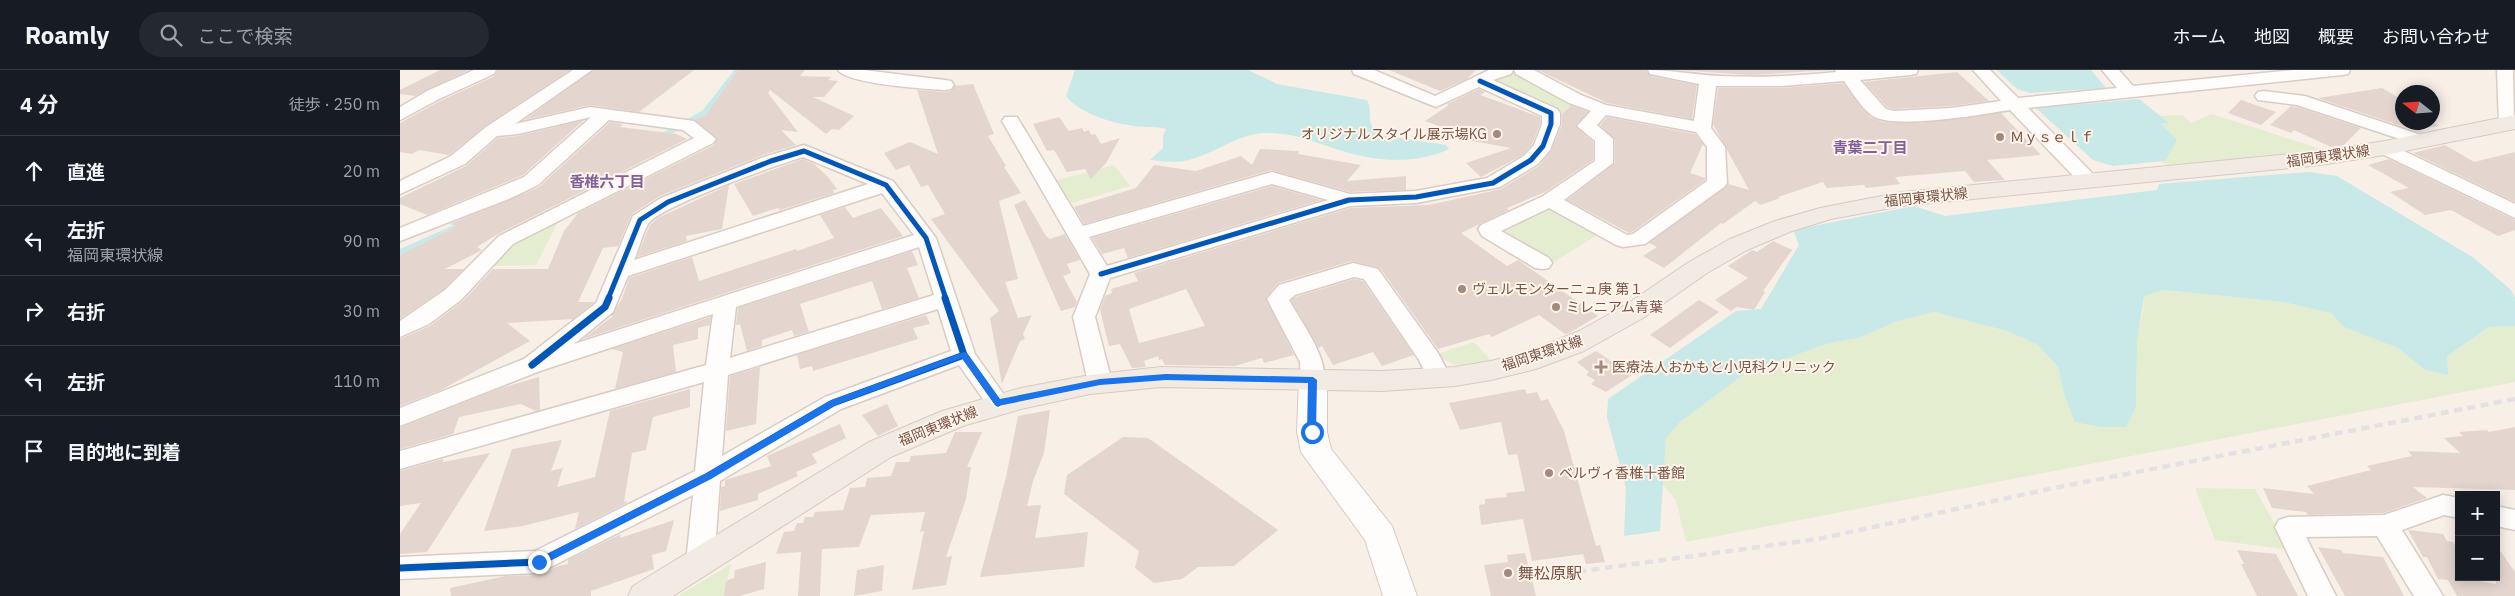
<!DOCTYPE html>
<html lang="ja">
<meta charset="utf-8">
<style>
body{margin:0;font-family:"IBM Plex Sans","Noto Sans JP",sans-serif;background:#242831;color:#f1f3f6}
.controls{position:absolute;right:15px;bottom:15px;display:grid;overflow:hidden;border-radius:0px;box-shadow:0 2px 12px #0003}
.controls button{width:45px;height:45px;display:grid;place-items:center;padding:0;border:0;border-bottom:1px solid #363941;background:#171b24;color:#f1f3f6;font:25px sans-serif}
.compass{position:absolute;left:1995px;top:15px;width:45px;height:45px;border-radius:50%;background:#171b24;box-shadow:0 2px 12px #0003;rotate:287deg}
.stop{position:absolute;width:15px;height:15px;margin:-11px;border:4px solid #1a73e8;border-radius:50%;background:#fff}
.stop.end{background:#1a73e8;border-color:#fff;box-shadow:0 1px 5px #0008}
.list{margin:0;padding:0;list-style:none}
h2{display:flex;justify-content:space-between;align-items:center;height:65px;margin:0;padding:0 20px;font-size:21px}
h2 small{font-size:16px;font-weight:400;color:#9ea1a6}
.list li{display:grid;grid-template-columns:32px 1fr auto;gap:15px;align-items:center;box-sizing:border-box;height:70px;padding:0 20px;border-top:1px solid #363941}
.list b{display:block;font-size:19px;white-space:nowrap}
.list p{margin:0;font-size:16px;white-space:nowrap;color:#9ea1a6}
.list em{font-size:16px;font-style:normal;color:#9ea1a6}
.icon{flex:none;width:28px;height:28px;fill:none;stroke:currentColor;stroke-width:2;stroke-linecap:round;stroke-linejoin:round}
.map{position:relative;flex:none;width:2115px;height:526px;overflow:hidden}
header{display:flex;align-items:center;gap:30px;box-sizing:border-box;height:70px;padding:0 25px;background:#171b24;border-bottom:1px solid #363941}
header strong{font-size:24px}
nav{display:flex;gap:28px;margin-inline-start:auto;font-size:18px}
.search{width:350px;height:45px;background:#242831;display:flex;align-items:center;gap:12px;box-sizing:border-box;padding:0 18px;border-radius:28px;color:#9ea1a6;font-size:19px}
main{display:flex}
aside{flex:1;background:#171b24}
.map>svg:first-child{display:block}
.green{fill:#e5edd1}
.water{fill:#c8e9e8}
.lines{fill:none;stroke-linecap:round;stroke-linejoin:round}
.stream{stroke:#c8e9e8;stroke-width:5.5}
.building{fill:#e4d6cf;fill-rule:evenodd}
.street-casing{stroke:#d9ccc5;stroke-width:3}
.secondary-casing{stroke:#d8cac4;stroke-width:2}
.primary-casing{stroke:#d7cac3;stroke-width:2}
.street{fill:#fefdfb;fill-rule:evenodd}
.secondary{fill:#fefdfb;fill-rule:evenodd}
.primary{fill:#f2ebe4;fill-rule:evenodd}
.rail{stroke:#e4e1e4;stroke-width:4.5;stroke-dasharray:8 5.5;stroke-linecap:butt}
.cycleway-far1-casing{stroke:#fff4e9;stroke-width:8}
.cycleway-casing{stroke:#fff4e9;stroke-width:10}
.cycleway-far1{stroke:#0057b8;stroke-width:5}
.cycleway{stroke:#0057b8;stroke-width:7}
.route{fill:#1a73e8}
.poi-dot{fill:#a4897e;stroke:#fff4e9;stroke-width:2}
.labels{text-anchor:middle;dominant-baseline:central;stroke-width:4;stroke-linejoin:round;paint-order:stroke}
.poi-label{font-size:14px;fill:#775246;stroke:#fff4e9;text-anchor:start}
.street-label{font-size:14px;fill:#775246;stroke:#fff4e9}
.neighbourhood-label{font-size:15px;font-weight:bold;fill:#81619b;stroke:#fff4e9}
.near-poi-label{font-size:16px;fill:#775246;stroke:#fff4e9;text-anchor:start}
</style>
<header>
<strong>Roamly</strong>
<div class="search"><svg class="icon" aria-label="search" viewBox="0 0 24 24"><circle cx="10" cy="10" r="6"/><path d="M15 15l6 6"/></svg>ここで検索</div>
<nav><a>ホーム</a><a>地図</a><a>概要</a><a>お問い合わせ</a></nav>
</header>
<main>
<aside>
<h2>4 分<small>徒歩 · 250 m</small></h2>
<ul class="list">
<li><svg class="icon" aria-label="ahead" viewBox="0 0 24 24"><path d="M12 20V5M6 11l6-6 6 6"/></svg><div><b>直進</b></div><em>20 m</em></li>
<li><svg class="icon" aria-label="left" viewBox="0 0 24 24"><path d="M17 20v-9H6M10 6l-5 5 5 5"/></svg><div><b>左折</b><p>福岡東環状線</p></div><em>90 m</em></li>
<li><svg class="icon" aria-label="right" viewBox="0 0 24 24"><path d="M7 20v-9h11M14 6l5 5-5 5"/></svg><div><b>右折</b></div><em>30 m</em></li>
<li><svg class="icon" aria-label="left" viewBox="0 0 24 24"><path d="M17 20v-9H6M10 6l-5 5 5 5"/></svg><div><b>左折</b></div><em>110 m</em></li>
<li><svg class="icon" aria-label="arrive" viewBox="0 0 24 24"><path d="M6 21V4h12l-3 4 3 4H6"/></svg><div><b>目的地に到着</b></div></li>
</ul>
</aside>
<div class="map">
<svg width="2115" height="526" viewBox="0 0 2115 526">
<rect width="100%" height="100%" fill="#f8efe7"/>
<g class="green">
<polygon points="1114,2 1196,40 1183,54 1159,41 1089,13 1090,8"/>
<polygon points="1812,44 1927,81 1774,97 1760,92 1765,91 1760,54 1768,53 1760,46 1782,45 1791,53"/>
<polygon points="714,95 730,116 668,134 655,111"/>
<polygon points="1148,136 1199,164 1149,195 1092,160"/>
<polygon points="160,148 136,195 93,196 114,170"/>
<polygon points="1764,220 1883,232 1931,243 1944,257 1998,278 2025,300 2047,305 2046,286 2089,257 2115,256 2115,312 1286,472 1276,430 1263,415 1266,368 1280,352 1346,303 1429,273 1459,268 1495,252 1534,242 1607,261 1638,275 1658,297 1663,321 1736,337 1737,274 1743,240 1744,226"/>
<polygon points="1074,272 1092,292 1058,296 1034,285"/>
<polygon points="1795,418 1855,419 1889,480 1815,470"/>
<polygon points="331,494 324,526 278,526"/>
</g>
<g class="water">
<path d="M675,0H848L877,14L967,30C975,45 962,52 981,65L1046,75L1049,79C1013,96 970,91 933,78C912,71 890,62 867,63C836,63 813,86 784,91C774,93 761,91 750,90L763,78V66L766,59C756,56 745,58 734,56C712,53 680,44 666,26Z"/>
<polygon points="1597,0 1691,0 1706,18 1630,23 1617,19"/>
<polygon points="1739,29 1769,53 1761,54 1777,70 1765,91 1713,96 1693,90 1636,38"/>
<polygon points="1908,102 1937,106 2074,188 2111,220 2115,228 2115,256 2089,257 2047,286 2048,305 2025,300 1998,278 1944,257 1931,243 1883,232 1764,220 1744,226 1737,274 1736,337 1726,357 1701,357 1675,352 1663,321 1658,297 1638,275 1607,261 1534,242 1495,252 1459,268 1429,273 1346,303 1280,352 1266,368 1260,461 1224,466 1226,418 1207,347 1208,329 1336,241 1361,239 1399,175 1393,160 1514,136 1545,146 1757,120 1759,114"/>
</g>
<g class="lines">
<g class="stream">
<polyline points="260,67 304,43 338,0"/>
<polyline points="0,182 61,155"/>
</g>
</g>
<g class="building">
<polygon points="40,0 69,0 15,26 0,24 0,20"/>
<polygon points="98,0 170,0 85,56 49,85 19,80 12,84 0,82 0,53 40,31 95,6"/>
<polygon points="194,0 294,0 239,42 190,35 124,50"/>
<polygon points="338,0 405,0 400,6 431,7 428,10 438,11 424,27 413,27 454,46 439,60 432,59 426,64 370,20 368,23 398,62 381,60 396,75 363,85 260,126 232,144 218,176 203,178 178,232 194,232 173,249 107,253 130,271 41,320 0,336 0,269 30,256 62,232 93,199 148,199 164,161 178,143 314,75 317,68 295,50 306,45"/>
<polygon points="989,0 1076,0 1067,9 1040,21"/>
<polygon points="1138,0 1246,0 1250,6 1297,15 1292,49 1207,33"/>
<polygon points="1277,0 1433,0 1349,5"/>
<polygon points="1557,2 1589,31 1551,36 1494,39 1487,37 1464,12"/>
<polygon points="1443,13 1464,40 1472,48 1483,52 1518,53 1601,43 1641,85 1587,90 1605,110 1574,112 1565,101 1495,107 1500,114 1466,118 1464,115 1427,118 1423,112 1378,127 1380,128 1361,135 1355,131 1323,154 1321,153 1264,198 1243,186 1257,177 1249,173 1328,114 1349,120 1313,54 1318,18 1382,18"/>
<polygon points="573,14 594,64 588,66 606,96 604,97 621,123 599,131 618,209 605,212 618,248 632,245 623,264 625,269 620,271 602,314 590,248 599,241 531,149 545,144 528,115 521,117 509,95 496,100 484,83 510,72 538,84 517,20 545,22 551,21 555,16"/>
<polygon points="1982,18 2002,30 2002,52 2032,52 2032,48 2038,51 2033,52 2039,56 2018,59 2023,62 2019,62 1918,28"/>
<polygon points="1079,19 1085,22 1080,25 1140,47 1140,54 1132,74 1123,85 1081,107 1066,93 1111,78 1067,70 1069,67 1025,51 1049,35 1047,34"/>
<polygon points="1841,30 1876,42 1861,55 1828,43"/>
<path d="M1171,36L1188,42L1175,56L1193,72V90L1145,122L1107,138L1109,140L1061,163L1107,196L1118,190L1198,246L1169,263L1165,264L1139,245L1092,267L1089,264L1038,279L980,198L952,191L878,213L866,228L894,285L864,293L862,288L835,296L765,295L762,289L759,290L758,286L744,291L746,297L732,298L720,274L709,276L700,240L705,226L712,223L711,219L738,211L734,203L950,138L1029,135L1101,119L1139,96L1151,81L1162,55V44ZM786,219L805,256L739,273L729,239Z"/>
<polygon points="1891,36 1897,37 1961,58 1944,75 1931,77 1894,60 1891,63 1870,55"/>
<polygon points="659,47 669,61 682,58 684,62 689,60 691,65 695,64 701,74 720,68 706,93 691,109 685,99 667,102 654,80 647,81 633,54"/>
<polygon points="1207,47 1295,64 1303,74 1290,103 1305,108 1305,110 1232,162 1229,163 1167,130 1215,93 1215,69 1200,55"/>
<polygon points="184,50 123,105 27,145 0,134 0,128 66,96 98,68 118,66"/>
<polygon points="210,52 223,54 220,57 276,64 287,69 98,164 77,177 82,180 45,199 64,199 44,219 0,249 0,185 58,156 50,154 139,117"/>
<polygon points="2045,75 2074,92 2115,82 2115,132 2013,83"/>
<polygon points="860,79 899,81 898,84 961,95 947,111 1006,106 1006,120 950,122 871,100 684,154 674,137 736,118 754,95 796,101 841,86 852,95"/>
<polygon points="403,89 414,94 427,106 437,119 433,120 434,123 380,140 378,138 353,146 334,114"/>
<polygon points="1989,89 2115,150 2115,160 2098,166 2051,140 2025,145 1990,122 2009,118 1968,95"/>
<polygon points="329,115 322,159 286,166 287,171 237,187 250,155 258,148"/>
<polygon points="872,116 921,130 728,188 724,178 702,184 692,168"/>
<polygon points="625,130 646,166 650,169 665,164 680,190 667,194 671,203 663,206 677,232 675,237 661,241 614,135"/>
<polygon points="445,137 453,148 481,138 503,166 183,269 213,246 211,246 222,229 229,208 292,187 299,211 396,179 397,181 434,168 420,145"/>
<polygon points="1373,171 1392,180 1363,221 1365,222 1354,240 1337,237 1331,241 1315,230 1348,208 1328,196 1352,180 1357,182"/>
<polygon points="512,181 518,195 507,198 519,228 482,239 472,211 400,234 409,262 394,266 392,260 362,270 362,276 347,281 340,254 336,255 338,238"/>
<polygon points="954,209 963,211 1014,285 982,296 973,282 933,295 922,276 918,278 891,230 896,227"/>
<polygon points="1299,230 1319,242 1270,278 1250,265"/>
<polygon points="526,245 530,254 513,258 518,269 413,301 412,296 400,299 397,285"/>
<polygon points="311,247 310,255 298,258 298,269 273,275 276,302 215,319 223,282 211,279"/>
<polygon points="1196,281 1232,305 1206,322 1191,314 1195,310 1186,305 1189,302 1177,292"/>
<polygon points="360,297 356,354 326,361 330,306"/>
<polygon points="139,307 140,340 136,341 121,334 59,347 53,364 0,379 0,358 101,318"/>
<polygon points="290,319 290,337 253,347 246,380 232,383 224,432 227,431 227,433 175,459 179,442 123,456 84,461 112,379 162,370 151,401 163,398 157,417 195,407 210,341"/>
<polygon points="1125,319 1127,324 1137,322 1141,331 1148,329 1164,361 1196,476 1200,475 1205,492 1186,494 1183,484 1132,491 1123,449 1081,455 1079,435 1085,434 1085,429 1107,427 1106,423 1125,421 1117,384 1108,385 1101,352 1060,360 1049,333"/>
<polygon points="487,334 498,356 478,366 462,345"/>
<polygon points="650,340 644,383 633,411 627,436 641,435 635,468 688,462 684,497 580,507 606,407 618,346"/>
<polygon points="440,354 446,368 412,384 417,393 396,402 398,406 358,424 358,430 320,441 321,417 325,416 325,410 371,396 367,386"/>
<polygon points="2115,357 2115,420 2013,417 2027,428 1984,443 1908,445 1906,442 1872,438 1863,418 1914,424 1907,416 1971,400 1967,396 2012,386 2008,381 2060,383 2044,368 2063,366 2059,362 2087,360 2089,362"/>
<polygon points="555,362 582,362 567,397 571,397 566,429 546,487 552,486 546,515 512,520 524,461 520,462 525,442 471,445 459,477 422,479 420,526 398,526 401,482 376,484 384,462 394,461 397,453 403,453 405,447 413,447 415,442 443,440 450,418 465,417 467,408 491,406 496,392 509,392 511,386 546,383"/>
<polygon points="723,367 748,368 878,460 834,496 798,497 782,509 754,513 735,498 739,481 664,424 667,405"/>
<polygon points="90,383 27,482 0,484 0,464 21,433 0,436 0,401 43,389 43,392"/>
<polygon points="274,450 266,481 252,485 254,499 191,521 191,526 51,526 50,518 106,506 140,505 158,496 168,494 168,490 221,464 220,468"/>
<polygon points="2008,460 2043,464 2047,471 2053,472 2059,483 2059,508 2096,514 2096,475 2115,502 2115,526 2057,526 2048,510 2038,509 2027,487 2023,487"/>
<polygon points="1918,477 1941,480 1943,483 1983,487 2004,526 1945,526"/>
<polygon points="1837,480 1876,484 1898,526 1857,526 1841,494 1844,494"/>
<polygon points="1125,483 1136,526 1091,526 1084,495 1108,492 1107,485"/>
<polygon points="366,492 364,519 340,526 324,526 326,511 334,508 335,500"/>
<polygon points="484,495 482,521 454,526 457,500"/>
</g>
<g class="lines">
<g class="street-casing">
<g id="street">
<polygon points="74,0 96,0 94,4 39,29 0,50 0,37 27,21"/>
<polygon points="173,0 192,0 115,54 190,37 294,51 316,69 313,73 113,174 61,230 29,254 0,267 0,251 45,220 99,166 294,68 283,60 209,50 138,115 111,128 0,171 0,158 124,107 191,47 118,64 97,66 65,94 0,124 0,111 51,86 86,57"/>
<path d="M438,0H464L545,10L551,11L554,15L551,19L545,20C526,19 447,14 438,0Z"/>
<path d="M952,0H974L1035,26L1089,0H1113L1111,4L1093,10L1157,39L1160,43V54L1150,80L1138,94L1100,117L1016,133L950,136L710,208L695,247L712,312L708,318L700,320L692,318L688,312L673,247L690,204L602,51L605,47H617L683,156L872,102L950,124L1016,121L1087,108L1124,86L1134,75L1142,54V46L1079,17L1036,37L954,4ZM872,114L928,130L707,196L689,167Z"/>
<path d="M1114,0H1134L1181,25L1206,35L1294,51L1299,14L1250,4L1248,0C1272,0 1296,5 1320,6C1359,8 1397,6 1436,2L1435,0H1518L1516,4L1510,5L1460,10L1486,39L1494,41L1551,38L1601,31L1573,0H1590L1618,28L1717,18L1702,0H1719L1733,16L1893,0H1950L1948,4L1942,5L1628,38L1695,106L1698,110L1695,114H1681L1610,40C1584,44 1493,60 1473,46C1462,39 1452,22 1444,11L1382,16H1316L1311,58L1325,77L1327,113L1324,117L1245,174L1223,177L1216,175L1149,138L1101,161L1149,188L1152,193L1149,198L1142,199L1135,198L1082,166L1078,159L1081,155L1143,126L1195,91V71L1177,56L1191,41L1169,33L1116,4ZM1206,45L1296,62L1307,77V111L1233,164L1227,165L1164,130L1213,93V69L1197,55Z"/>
<polygon points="2097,0 2113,0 2114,57 2102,57 2099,53"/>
<polygon points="1864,21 1905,26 2027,67 2030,71 2027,75 2021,76 1897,35 1858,30 1855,26 1858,22"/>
<polygon points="1985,72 2115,134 2115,148 1978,82 1976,78 1978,74"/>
<path d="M404,75L493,111L536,168L575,284L610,333L606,339L598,341L590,339L559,295L441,339L320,411L314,493L310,501L300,504L290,501L286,493L293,425L139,503L0,509V487L135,481L295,401L304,312L0,399V381L306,295L313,244L140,301L0,356V338L124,289L196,233L233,146L261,128L364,87ZM403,87L468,114L234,190C239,179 242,165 248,154C260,136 377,95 403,87ZM482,123L514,165L174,274L213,242L228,206ZM519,177L534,225L330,288L336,237ZM538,239L551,281L425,327L322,386L328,305Z"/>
<path d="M953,193L978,199L1038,283L1051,308L1047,314L1039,316L1031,314L1019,290L964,209L954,207L895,225L889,230C900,250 934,295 921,316L913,318L905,316L901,310L900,292L867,229L879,215Z"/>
<polygon points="2043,425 2059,428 2059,448 2044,445 2002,460 2043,526 2014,526 1977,466 1906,467 1936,526 1908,526 1875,457 1879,450 1888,447 1984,445"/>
<polygon points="2096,436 2115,440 2115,460 2096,456"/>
</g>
</g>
<g class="secondary-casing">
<polygon id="secondary" points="913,300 923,303 927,310 927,362 931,379 992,456 1017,526 983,526 965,470 901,382 897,362 899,310 903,303"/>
</g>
<g class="primary-casing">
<polygon id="primary" points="2115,45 2115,59 1985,85 1920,95 1502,136 1431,149 1392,161 1347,180 1307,203 1243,248 1184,281 1136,299 1091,310 1055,316 982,321 761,317 690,324 621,339 563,356 491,387 273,526 228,526 233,516 469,372 542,341 621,318 690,305 761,297 982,301 1055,297 1091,291 1132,280 1179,261 1224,236 1289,192 1330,169 1375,151 1420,138 1502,122 1920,81 1985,71"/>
</g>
<use href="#street" class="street"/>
<use href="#secondary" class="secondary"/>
<use href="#primary" class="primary"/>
<polyline class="rail" points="1138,507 1418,469 1654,418 2115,329"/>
<g class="cycleway-far1-casing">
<g id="cycleway-far1">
<polyline points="701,204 949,130 1016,127 1093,113 1131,90 1143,76 1151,54 1151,43 1080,11"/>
<polyline points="208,229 240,150 268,132 371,91 404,81 486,115 526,168 546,229"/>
</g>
</g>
<g class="cycleway-casing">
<g id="cycleway">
<polyline points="545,228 564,285 598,333"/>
<polyline points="132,295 205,237 209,228"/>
<polyline points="0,498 139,492 308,406 433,333 564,285"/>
</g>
</g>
<use href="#cycleway-far1" class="cycleway-far1"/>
<use href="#cycleway" class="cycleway"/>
</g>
<polygon class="route" points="564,282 567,283 600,329 700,309 766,304 913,307 917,310 916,362 912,365 907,362 908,313 766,310 700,315 598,336 595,335 562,288 436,335 311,409 142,495 135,495 134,492 135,490 305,404 429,331"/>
<g class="poi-dot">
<circle cx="1097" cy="64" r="5"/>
<circle cx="1600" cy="67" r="5"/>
<circle cx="1062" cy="219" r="5"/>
<circle cx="1156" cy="237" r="5"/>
<path d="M1198.5 289.5h5v5h5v5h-5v5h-5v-5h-5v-5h5z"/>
<circle cx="1149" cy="403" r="5"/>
<circle cx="1108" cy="503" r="5"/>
</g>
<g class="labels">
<g class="poi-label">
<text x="1087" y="64" text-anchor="end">オリジナルスタイル展示場KG</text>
<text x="1610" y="67">Ｍｙｓｅｌｆ</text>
<text x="1072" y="219">ヴェルモンターニュ庚 第１</text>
<text x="1166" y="237">ミレニアム青葉</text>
<text x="1212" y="297">医療法人おかもと小児科クリニック</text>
<text x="1159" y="403">ベルヴィ香椎十番館</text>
</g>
<g class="street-label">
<text transform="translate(1928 86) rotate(-8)">福岡東環状線</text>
<text transform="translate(1526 127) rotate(-6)">福岡東環状線</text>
<text transform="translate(1142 283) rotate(-18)">福岡東環状線</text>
<text transform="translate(538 356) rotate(-22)">福岡東環状線</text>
</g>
<g class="neighbourhood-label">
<text x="1470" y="77">青葉二丁目</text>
<text x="207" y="111">香椎六丁目</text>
</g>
<g class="near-poi-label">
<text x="1118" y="503">舞松原駅</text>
</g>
</g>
</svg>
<div class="controls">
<button>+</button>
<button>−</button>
</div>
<svg class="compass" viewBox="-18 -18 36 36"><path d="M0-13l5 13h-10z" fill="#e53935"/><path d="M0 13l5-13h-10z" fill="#9ea1a6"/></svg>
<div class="stop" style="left:912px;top:362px"></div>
<div class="stop end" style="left:139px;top:492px"></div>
</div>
</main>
